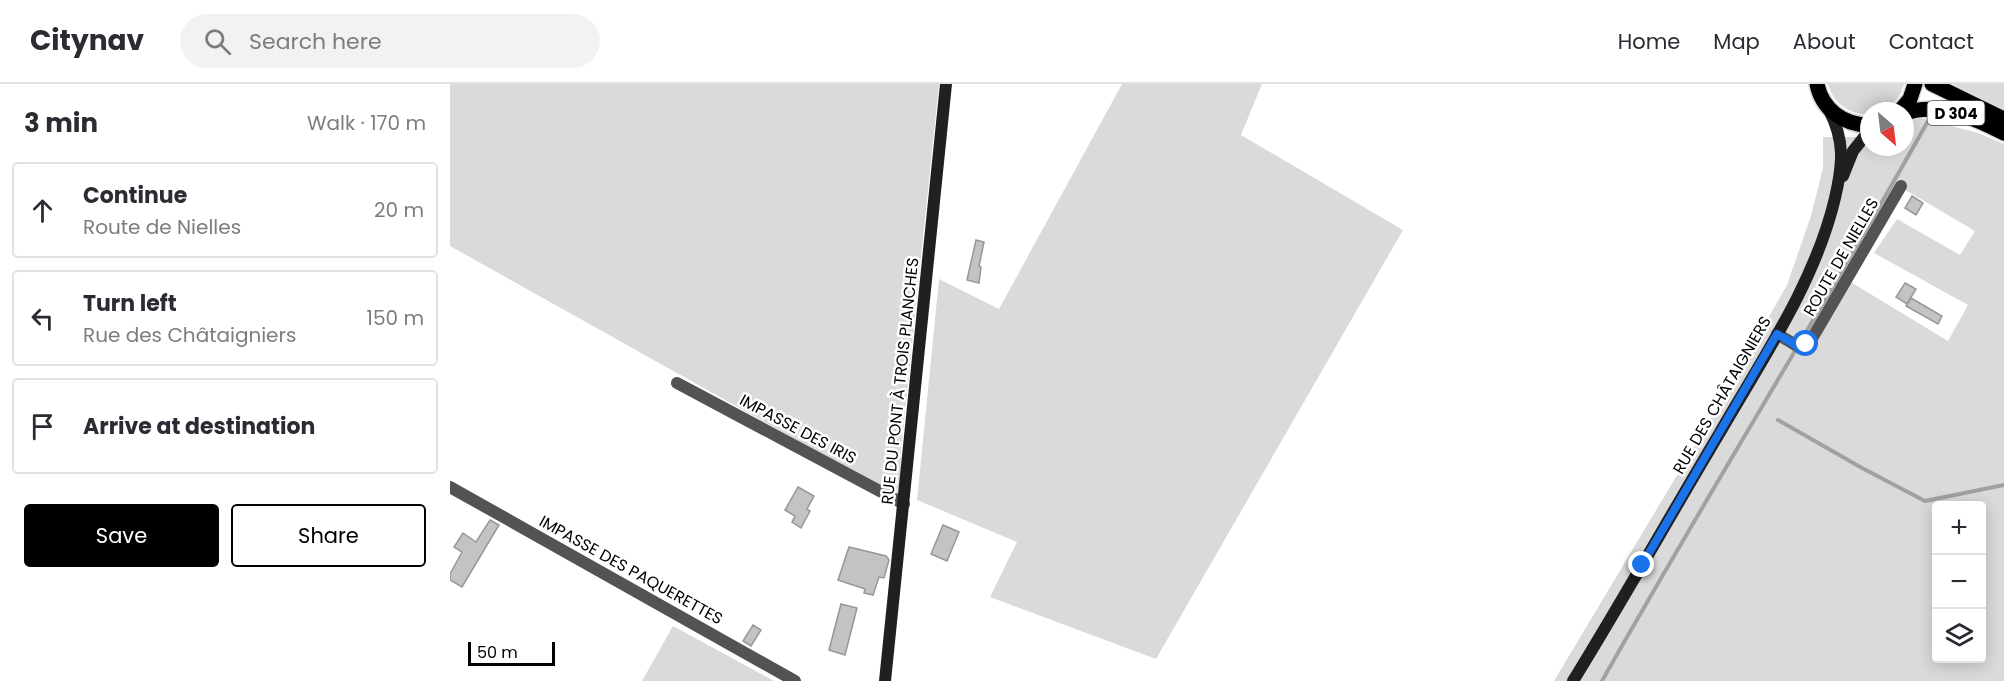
<!DOCTYPE html>
<meta charset="utf-8">
<style>
body{margin:0;font-family:Poppins,sans-serif;background:#f2f2f3;color:#2b2b33}
.controls{position:absolute;right:18px;bottom:18px;display:grid;overflow:hidden;border-radius:6px;box-shadow:0 3px 15px #0003}
.controls button{width:54px;height:54px;display:grid;place-items:center;padding:0;border:0;border-bottom:2px solid #e1e1e2;background:#fff;color:#2b2b33;font:30px sans-serif}
.compass{position:absolute;left:1410px;top:18px;width:54px;height:54px;border-radius:50%;background:#fff;box-shadow:0 3px 15px #0003;rotate:152deg}
.scale{position:absolute;left:18px;bottom:15px;width:87px;box-sizing:border-box;padding-left:6px;border:3px solid #000;border-top:0;font-size:16px;line-height:21px;white-space:nowrap;color:#000;-webkit-text-stroke:4px #fff;paint-order:stroke}
.stop{position:absolute;width:18px;height:18px;margin:-14px;border:4px solid #1a73e8;border-radius:50%;background:#fff}
.stop.end{background:#1a73e8;border-color:#fff;box-shadow:0 2px 6px #0008}
.list{margin:0;padding:0;list-style:none}
h2{display:flex;justify-content:space-between;align-items:center;height:78px;margin:0;padding:0 24px;font-size:26px}
h2 small{font-size:20px;font-weight:400;color:#7c7c81}
.list li{display:grid;grid-template-columns:39px 1fr auto;gap:18px;align-items:center;box-sizing:border-box;height:96px;margin:0 12px 12px;padding:0 12px;border:2px solid #e1e1e2;border-radius:6px}
.list b{display:block;font-size:22px;white-space:nowrap}
.list p{margin:0;font-size:20px;white-space:nowrap;color:#7c7c81}
.list em{font-size:20px;font-style:normal;color:#7c7c81}
.actions{display:flex;gap:12px;padding:18px 24px}
.actions a{flex:1;padding:14px 0;border:2px solid #000;border-radius:6px;text-align:center;font-size:21px;color:#000}
.actions .main{background:#000;color:#fff}
.icon{flex:none;width:33px;height:33px;fill:none;stroke:currentColor;stroke-width:2;stroke-linecap:round;stroke-linejoin:round}
.map{position:relative;flex:none;width:1554px;height:597px;overflow:hidden}
header{display:flex;align-items:center;gap:36px;box-sizing:border-box;height:84px;padding:0 30px;background:#fff;border-bottom:2px solid #e1e1e2}
header strong{font-size:28px}
nav{display:flex;gap:33px;margin-inline-start:auto;font-size:21px}
.search{width:420px;height:54px;background:#f2f2f3;display:flex;align-items:center;gap:15px;box-sizing:border-box;padding:0 21px;border-radius:33px;color:#7c7c81;font-size:22px}
main{display:flex}
aside{flex:1;background:#fff}
.map>svg:first-child{display:block}
.green{fill:#dadada;fill-rule:evenodd}
.lines{fill:none;stroke-linecap:round;stroke-linejoin:round}
.stream{stroke:#a1a1a1;stroke-width:4}
.building{fill:#c3c3c3;stroke:#979797;stroke-width:1.5}
.primary-casing{stroke:#dbdbdb;stroke-width:18}
.street{stroke:#535353;stroke-width:12}
.secondary{stroke:#202020;stroke-width:12}
.primary{stroke:#000;stroke-width:15}
.route{stroke:#1a73e8;stroke-width:8}
.labels{text-anchor:middle;dominant-baseline:central;stroke-width:5;stroke-linejoin:round;paint-order:stroke}
.shield{fill:#fff;stroke:#4c4c4c;stroke-width:1.5}
.shield-label{font-size:15px;font-weight:bold;fill:#000}
.street-label{font-size:16px;fill:#000;stroke:#fff}
</style>
<header>
<strong>Citynav</strong>
<div class="search"><svg class="icon" aria-label="search" viewBox="0 0 24 24"><circle cx="10" cy="10" r="6"/><path d="M15 15l6 6"/></svg>Search here</div>
<nav><a>Home</a><a>Map</a><a>About</a><a>Contact</a></nav>
</header>
<main>
<aside>
<h2>3 min<small>Walk · 170 m</small></h2>
<ul class="list">
<li><svg class="icon" aria-label="ahead" viewBox="0 0 24 24"><path d="M12 20V5M6 11l6-6 6 6"/></svg><div><b>Continue</b><p>Route de Nielles</p></div><em>20 m</em></li>
<li><svg class="icon" aria-label="left" viewBox="0 0 24 24"><path d="M17 20v-9H6M10 6l-5 5 5 5"/></svg><div><b>Turn left</b><p>Rue des Châtaigniers</p></div><em>150 m</em></li>
<li><svg class="icon" aria-label="arrive" viewBox="0 0 24 24"><path d="M6 21V4h12l-3 4 3 4H6"/></svg><div><b>Arrive at destination</b></div></li>
</ul>
<div class="actions"><a class="main">Save</a><a>Share</a></div>
</aside>
<div class="map">
<svg width="1554" height="597" viewBox="0 0 1554 597">
<rect width="100%" height="100%" fill="#fff"/>
<g class="green">
<polygon points="0,0 489,0 451,367 450,414 0,162"/>
<polygon points="672,0 812,0 791,51 953,146 706,575 540,513 567,458 467,416 489,195 549,225"/>
<path d="M1378,0H1454C1449,18 1438,27 1419,27V30C1399,31 1383,19 1378,0Z"/>
<polygon points="1503,0 1554,0 1554,29"/>
<path d="M1471,34L1528,49L1554,60V597H1104L1257,341L1337,201L1361,132L1373,84V53H1419V63H1455V39ZM1447,101L1525,147L1510,171L1447,135L1424,169L1518,221L1498,257L1394,194ZM1486,422H1532V574H1486Z"/>
<polygon points="223,542 324,597 192,597"/>
</g>
<g class="lines">
<g class="stream">
<polyline points="1328,336 1412,384 1475,417 1554,401"/>
<path d="M1152,597C1258,409 1373,225 1478,37"/>
</g>
</g>
<g class="building">
<polygon points="1462,112 1473,119 1466,131 1455,124"/>
<polygon points="526,156 534,158 529,182 531,183 529,199 517,196"/>
<polygon points="1455,199 1466,205 1457,220 1446,213"/>
<polygon points="1461,214 1492,232 1488,240 1456,222"/>
<polygon points="348,403 364,412 357,425 360,427 351,444 342,438 345,432 335,426"/>
<polygon points="40,436 49,441 12,503 0,496 0,490 12,468 4,463 13,449 26,458"/>
<polygon points="493,441 509,448 497,477 481,470"/>
<polygon points="399,463 436,472 439,476 434,494 429,493 423,511 414,509 415,505 388,496"/>
<polygon points="391,520 407,524 395,571 379,566"/>
<polygon points="303,541 311,546 301,562 293,557"/>
</g>
<g class="lines">
<g class="primary-casing">
<g id="primary">
<path d="M1367,0C1372,25 1393,41 1419,41"/>
<polyline points="1482,0 1554,35"/>
<polyline points="1450,27 1460,15 1465,0"/>
<path d="M1455,29C1489,18 1523,33 1554,49"/>
</g>
</g>
<g class="street">
<polyline points="1327,250 1349,263 1360,258 1451,102"/>
<polyline points="227,299 454,420"/>
<polyline points="0,403 345,597"/>
</g>
<g class="secondary">
<polyline points="1393,92 1403,67 1419,47"/>
<polyline points="435,597 496,0"/>
<path d="M1123,597C1173,516 1220,432 1269,350C1312,275 1365,199 1385,114C1393,80 1395,57 1379,26"/>
</g>
<use href="#primary" class="primary"/>
</g>
<g class="lines">
<polyline class="route" points="1192,481 1327,250 1349,263 1356,260"/>
</g>
<g class="labels">
<rect class="shield" x="1477.5" y="17" width="57" height="24" rx="4.5"/>
<g class="shield-label">
<text x="1506" y="29">D 304</text>
</g>
<g class="street-label">
<text transform="translate(1391 173) rotate(-60)">ROUTE DE NIELLES</text>
<text transform="translate(450 297) rotate(-84)">RUE DU PONT À TROIS PLANCHES</text>
<text transform="translate(1272 311) rotate(-60)">RUE DES CHÂTAIGNIERS</text>
<text transform="translate(348 345) rotate(28)">IMPASSE DES IRIS</text>
<text transform="translate(181 486) rotate(29)">IMPASSE DES PAQUERETTES</text>
</g>
</g>
</svg>
<div class="controls">
<button>+</button>
<button>−</button>
<button><svg class="icon" aria-label="layers" viewBox="0 0 24 24"><path d="M12 4l9 5-9 5-9-5zM3 14l9 5 9-5"/></svg></button>
</div>
<svg class="compass" viewBox="-18 -18 36 36"><path d="M0-13l5 13h-10z" fill="#e53935"/><path d="M0 13l5-13h-10z" fill="#7c7c81"/></svg>
<div class="scale">50 m</div>
<div class="stop" style="left:1356px;top:260px"></div>
<div class="stop end" style="left:1192px;top:481px"></div>
</div>
</main>
